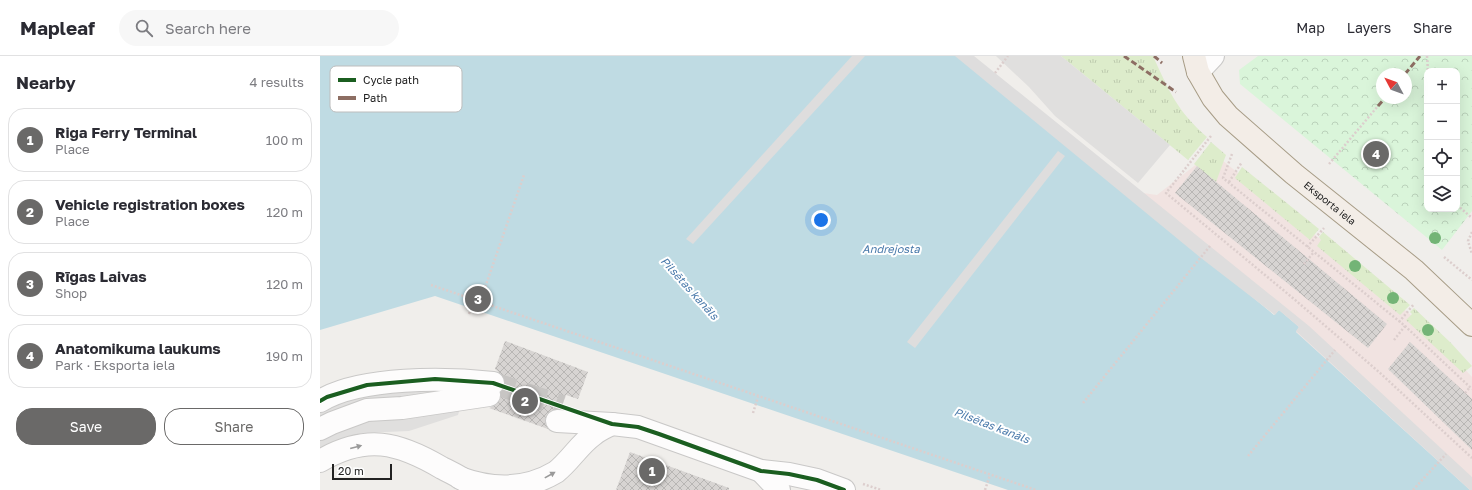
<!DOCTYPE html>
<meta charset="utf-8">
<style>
body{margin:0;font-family:"Golos Text",sans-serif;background:#f7f7f7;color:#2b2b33}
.controls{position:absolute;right:12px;top:12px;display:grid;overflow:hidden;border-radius:8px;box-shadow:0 4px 16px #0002}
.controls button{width:36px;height:36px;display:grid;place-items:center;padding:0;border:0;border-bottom:1px solid #e1e1e2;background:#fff;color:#2b2b33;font:20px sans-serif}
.compass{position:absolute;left:1056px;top:12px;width:36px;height:36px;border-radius:50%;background:#fff;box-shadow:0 4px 16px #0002;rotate:311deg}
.scale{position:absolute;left:12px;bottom:10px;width:60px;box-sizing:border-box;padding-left:4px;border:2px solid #222;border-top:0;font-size:11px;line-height:14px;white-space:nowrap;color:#222;-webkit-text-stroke:3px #fff;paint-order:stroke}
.you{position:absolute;left:501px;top:164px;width:14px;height:14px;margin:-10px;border:3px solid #fff;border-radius:50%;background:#1a73e8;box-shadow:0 0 0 6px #1a73e833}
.badge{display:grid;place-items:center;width:26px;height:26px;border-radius:50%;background:#6a6968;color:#fff;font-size:13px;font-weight:700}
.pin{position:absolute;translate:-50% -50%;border:2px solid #fff;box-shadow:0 1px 4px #0006}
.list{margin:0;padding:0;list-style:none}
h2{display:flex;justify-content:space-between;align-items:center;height:52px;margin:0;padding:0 16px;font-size:17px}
h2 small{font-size:13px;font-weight:400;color:#7c7c81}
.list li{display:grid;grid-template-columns:26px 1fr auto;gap:12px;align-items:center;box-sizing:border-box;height:64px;margin:0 8px 8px;padding:0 8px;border:1px solid #e1e1e2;border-radius:16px}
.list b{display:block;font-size:15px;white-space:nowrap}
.list p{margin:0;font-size:13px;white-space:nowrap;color:#7c7c81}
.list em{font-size:13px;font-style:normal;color:#7c7c81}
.actions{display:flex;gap:8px;padding:12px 16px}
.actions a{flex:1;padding:9px 0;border:1px solid #6a6968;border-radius:16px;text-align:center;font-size:14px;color:#6a6968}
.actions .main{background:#6a6968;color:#fff}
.icon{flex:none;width:22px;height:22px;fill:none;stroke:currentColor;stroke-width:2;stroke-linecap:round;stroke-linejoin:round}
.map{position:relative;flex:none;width:1152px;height:434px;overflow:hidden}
header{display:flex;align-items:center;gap:24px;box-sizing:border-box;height:56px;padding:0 20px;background:#fff;border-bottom:1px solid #e1e1e2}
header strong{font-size:19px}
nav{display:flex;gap:22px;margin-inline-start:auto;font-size:14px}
.search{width:280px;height:36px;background:#f7f7f7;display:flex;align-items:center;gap:10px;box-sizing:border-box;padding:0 14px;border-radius:22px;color:#7c7c81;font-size:15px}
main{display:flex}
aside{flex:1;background:#fff}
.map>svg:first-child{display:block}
.commercial{fill:#f1e3e1}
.grass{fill:url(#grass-tufts)}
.park{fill:url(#park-crowns);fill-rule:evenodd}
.parking{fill:#e0dfde}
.water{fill:#bfdbe3}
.pier{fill:#dedddd}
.building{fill:url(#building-cross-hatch)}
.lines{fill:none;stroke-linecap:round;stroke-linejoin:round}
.minor-tunnel{stroke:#c7c5c3;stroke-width:22;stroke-dasharray:22 11;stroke-linecap:butt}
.minor-casing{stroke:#c9c8c7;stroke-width:24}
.major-casing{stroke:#a79c86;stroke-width:24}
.path{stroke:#dccecd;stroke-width:2.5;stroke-dasharray:2 2;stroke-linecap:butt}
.minor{stroke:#fdfcfc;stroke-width:22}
.major{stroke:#f3ede7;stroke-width:22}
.quiet{stroke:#8d6e63;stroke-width:3;stroke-dasharray:6 3;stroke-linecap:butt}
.cycleway-casing{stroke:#fff;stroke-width:6}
.cycleway{stroke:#1b5e20;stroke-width:4}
.tree{fill:#73b476}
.oneway{fill:#9a9a9a}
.labels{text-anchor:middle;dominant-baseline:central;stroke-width:4;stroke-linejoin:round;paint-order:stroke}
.street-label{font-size:10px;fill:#222;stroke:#fff}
.water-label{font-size:11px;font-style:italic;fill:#4a7aab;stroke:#fff}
.key{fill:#fff;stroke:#bdbdbd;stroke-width:1}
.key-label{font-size:11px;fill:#222}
</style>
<header>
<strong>Mapleaf</strong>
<div class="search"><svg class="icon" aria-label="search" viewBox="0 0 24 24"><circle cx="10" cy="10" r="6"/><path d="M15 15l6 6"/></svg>Search here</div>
<nav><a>Map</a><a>Layers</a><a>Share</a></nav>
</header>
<main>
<aside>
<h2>Nearby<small>4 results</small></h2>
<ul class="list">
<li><span class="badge">1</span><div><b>Riga Ferry Terminal</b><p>Place</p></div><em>100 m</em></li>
<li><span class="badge">2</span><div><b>Vehicle registration boxes</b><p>Place</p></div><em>120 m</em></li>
<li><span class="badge">3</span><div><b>Rīgas Laivas</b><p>Shop</p></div><em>120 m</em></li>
<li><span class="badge">4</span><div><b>Anatomikuma laukums</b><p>Park · Eksporta iela</p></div><em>190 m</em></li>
</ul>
<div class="actions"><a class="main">Save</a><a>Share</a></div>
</aside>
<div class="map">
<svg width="1152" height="434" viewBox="0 0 1152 434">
<defs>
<pattern id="grass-tufts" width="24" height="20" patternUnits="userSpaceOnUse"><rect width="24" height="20" fill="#ddeccb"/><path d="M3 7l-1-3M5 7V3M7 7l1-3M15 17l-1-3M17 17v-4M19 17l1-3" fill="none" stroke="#bdcaae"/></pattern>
<pattern id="park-crowns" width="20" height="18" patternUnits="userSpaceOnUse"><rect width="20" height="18" fill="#daf5da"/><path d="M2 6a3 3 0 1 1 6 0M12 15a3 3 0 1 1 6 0" fill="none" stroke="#bbd2bb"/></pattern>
<pattern id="building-cross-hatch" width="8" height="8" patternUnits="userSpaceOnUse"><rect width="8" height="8" fill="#d7d4d2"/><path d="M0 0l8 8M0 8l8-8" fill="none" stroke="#b8b6b4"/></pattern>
</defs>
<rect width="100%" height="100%" fill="#f0eeeb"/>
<polygon class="commercial" points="892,96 1004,186 1111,276 1152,321 1152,434 1150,434 823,137 837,139"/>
<g class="grass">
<path d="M741,0H833C849,35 857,55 887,81L868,104Z"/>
<polygon points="891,86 906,99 896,126 874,108"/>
<polygon points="922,111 999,173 990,184 915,122"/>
<polygon points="1003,176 1090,249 1080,259 997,190 1001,184 999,181"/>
<polygon points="1094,252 1131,287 1152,310 1143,317 1086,264 1092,258 1090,256"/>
</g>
<path class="park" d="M938,0H1152V155L1122,194L920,28L919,14ZM1107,15H1137V153H1107ZM1062,18H1086V42H1062Z"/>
<g class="parking">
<polygon points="676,0 741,0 850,89 818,127 735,60 709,31"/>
<polygon points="150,318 138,359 89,375 42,377 16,386 0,396 0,332 2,331 40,320"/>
</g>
<polygon class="water" points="0,0 641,0 954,259 959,254 979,271 976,276 1150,434 688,434 115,240 0,274"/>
<g class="pier">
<polygon points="532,0 545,0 373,188 366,183"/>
<polygon points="635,0 654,0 989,270 1152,421 1152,434 1150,434 976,275 979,271 959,254 955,259 881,202"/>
<polygon points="738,95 745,100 595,292 587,286"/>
</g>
<g class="building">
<polygon points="877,110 1067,268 1048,292 855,137"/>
<polygon points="185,285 268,316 258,343 246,339 241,353 232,354 227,358 225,365 228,373 169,352 176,349 180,344 181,336 185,328 184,321 175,313"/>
<polygon points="1090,286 1152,343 1152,394 1068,313"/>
<polygon points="310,396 409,432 409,434 296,434"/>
</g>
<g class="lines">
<polyline class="minor-tunnel" points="173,327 242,350"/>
<g class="minor-casing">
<g id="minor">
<polyline points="878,16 893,0"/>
<path d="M0,345C41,320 127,322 173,327"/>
<polyline points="237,365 292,368 318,371 441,415 469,418 497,424 524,434"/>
<polyline points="0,373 12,367 47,354 82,352 169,339"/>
<path d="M0,405C46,378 78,386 122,412C132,417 143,422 151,429"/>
<polyline points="441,415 459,434"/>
<path d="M140,422C173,434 206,434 236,416C250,405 259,389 273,379C279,374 286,371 292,368"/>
</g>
</g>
<g class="major-casing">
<g id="major">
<path id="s1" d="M874,0L878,16L893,42L908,60L974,118L1094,214L1152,269"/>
</g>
</g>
<g class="path">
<polyline points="1107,0 1108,15"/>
<polyline points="675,17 688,0"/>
<polyline points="891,80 846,137 974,243 1059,316 1152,402"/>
<polyline points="912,98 903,122 1085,270 1152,333"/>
<polyline points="1009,108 1058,50"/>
<polyline points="909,126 922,106"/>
<polyline points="1137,149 1152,162"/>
<polyline points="1152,176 1148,185 1152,198"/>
<polyline points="987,191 1004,172"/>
<polyline points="1124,201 1152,224"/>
<polyline points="984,208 994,196"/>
<polyline points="111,229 716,434"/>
<polyline points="160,246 204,119"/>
<polyline points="149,258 154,244"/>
<polyline points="1079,266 1094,248"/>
<polyline points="1074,284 1085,270"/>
<polyline points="1145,337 1150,331"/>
<polyline points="763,347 890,190"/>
<polyline points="433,357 438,341"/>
<polyline points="928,400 1015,294"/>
<polyline points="543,428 561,434"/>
<polyline points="665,434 670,419"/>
<polyline points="1093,434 1126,398"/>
</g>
<use href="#minor" class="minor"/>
<use href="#major" class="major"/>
<g class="quiet">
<polyline points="804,0 856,36"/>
<polyline points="834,0 842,7"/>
<polyline points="1085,18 1100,0"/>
<polyline points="1058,50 1065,42"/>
</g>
<g class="cycleway-casing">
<polyline id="cycleway" points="0,345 7,341 47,329 115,323 173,327 292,368 318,371 339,378 441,415 469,418 497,424 524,434"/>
</g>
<use href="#cycleway" class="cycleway"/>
</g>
<g class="tree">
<circle cx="1115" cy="182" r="6"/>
<circle cx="1035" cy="210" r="6"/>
<circle cx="1073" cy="242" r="6"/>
<circle cx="1108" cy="274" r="6"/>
</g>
<defs><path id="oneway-solid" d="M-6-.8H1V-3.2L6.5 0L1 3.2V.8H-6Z"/></defs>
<g class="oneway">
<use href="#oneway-solid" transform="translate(36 391) rotate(-15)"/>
<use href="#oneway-solid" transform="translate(230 419) rotate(-29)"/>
</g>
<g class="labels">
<g class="street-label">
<text stroke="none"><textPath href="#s1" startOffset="204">Eksporta iela</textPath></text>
</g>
<g class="water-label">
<text x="571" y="192">Andrejosta</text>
<text transform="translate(370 232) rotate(48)">Pilsētas kanāls</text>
<text transform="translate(672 369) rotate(21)">Pilsētas kanāls</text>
</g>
</g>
<rect x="10" y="10" width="132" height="46" rx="6" class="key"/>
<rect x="18" y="22" width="18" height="4" fill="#1b5e20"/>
<rect x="18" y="40" width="18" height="4" fill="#8d6e63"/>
<g class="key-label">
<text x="43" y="28">Cycle path</text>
<text x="43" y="46">Path</text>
</g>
</svg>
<div class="controls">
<button>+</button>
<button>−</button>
<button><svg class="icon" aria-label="locate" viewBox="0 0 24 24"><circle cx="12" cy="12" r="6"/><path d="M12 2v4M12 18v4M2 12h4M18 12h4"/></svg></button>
<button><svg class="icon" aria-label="layers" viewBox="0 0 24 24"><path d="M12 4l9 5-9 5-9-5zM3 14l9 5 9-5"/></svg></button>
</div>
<svg class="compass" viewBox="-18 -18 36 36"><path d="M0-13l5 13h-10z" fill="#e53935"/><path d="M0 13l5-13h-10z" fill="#7c7c81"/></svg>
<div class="scale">20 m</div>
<div class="you"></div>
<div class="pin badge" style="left:332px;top:415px">1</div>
<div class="pin badge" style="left:205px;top:345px">2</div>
<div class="pin badge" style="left:158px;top:243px">3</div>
<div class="pin badge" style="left:1056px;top:98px">4</div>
</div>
</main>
